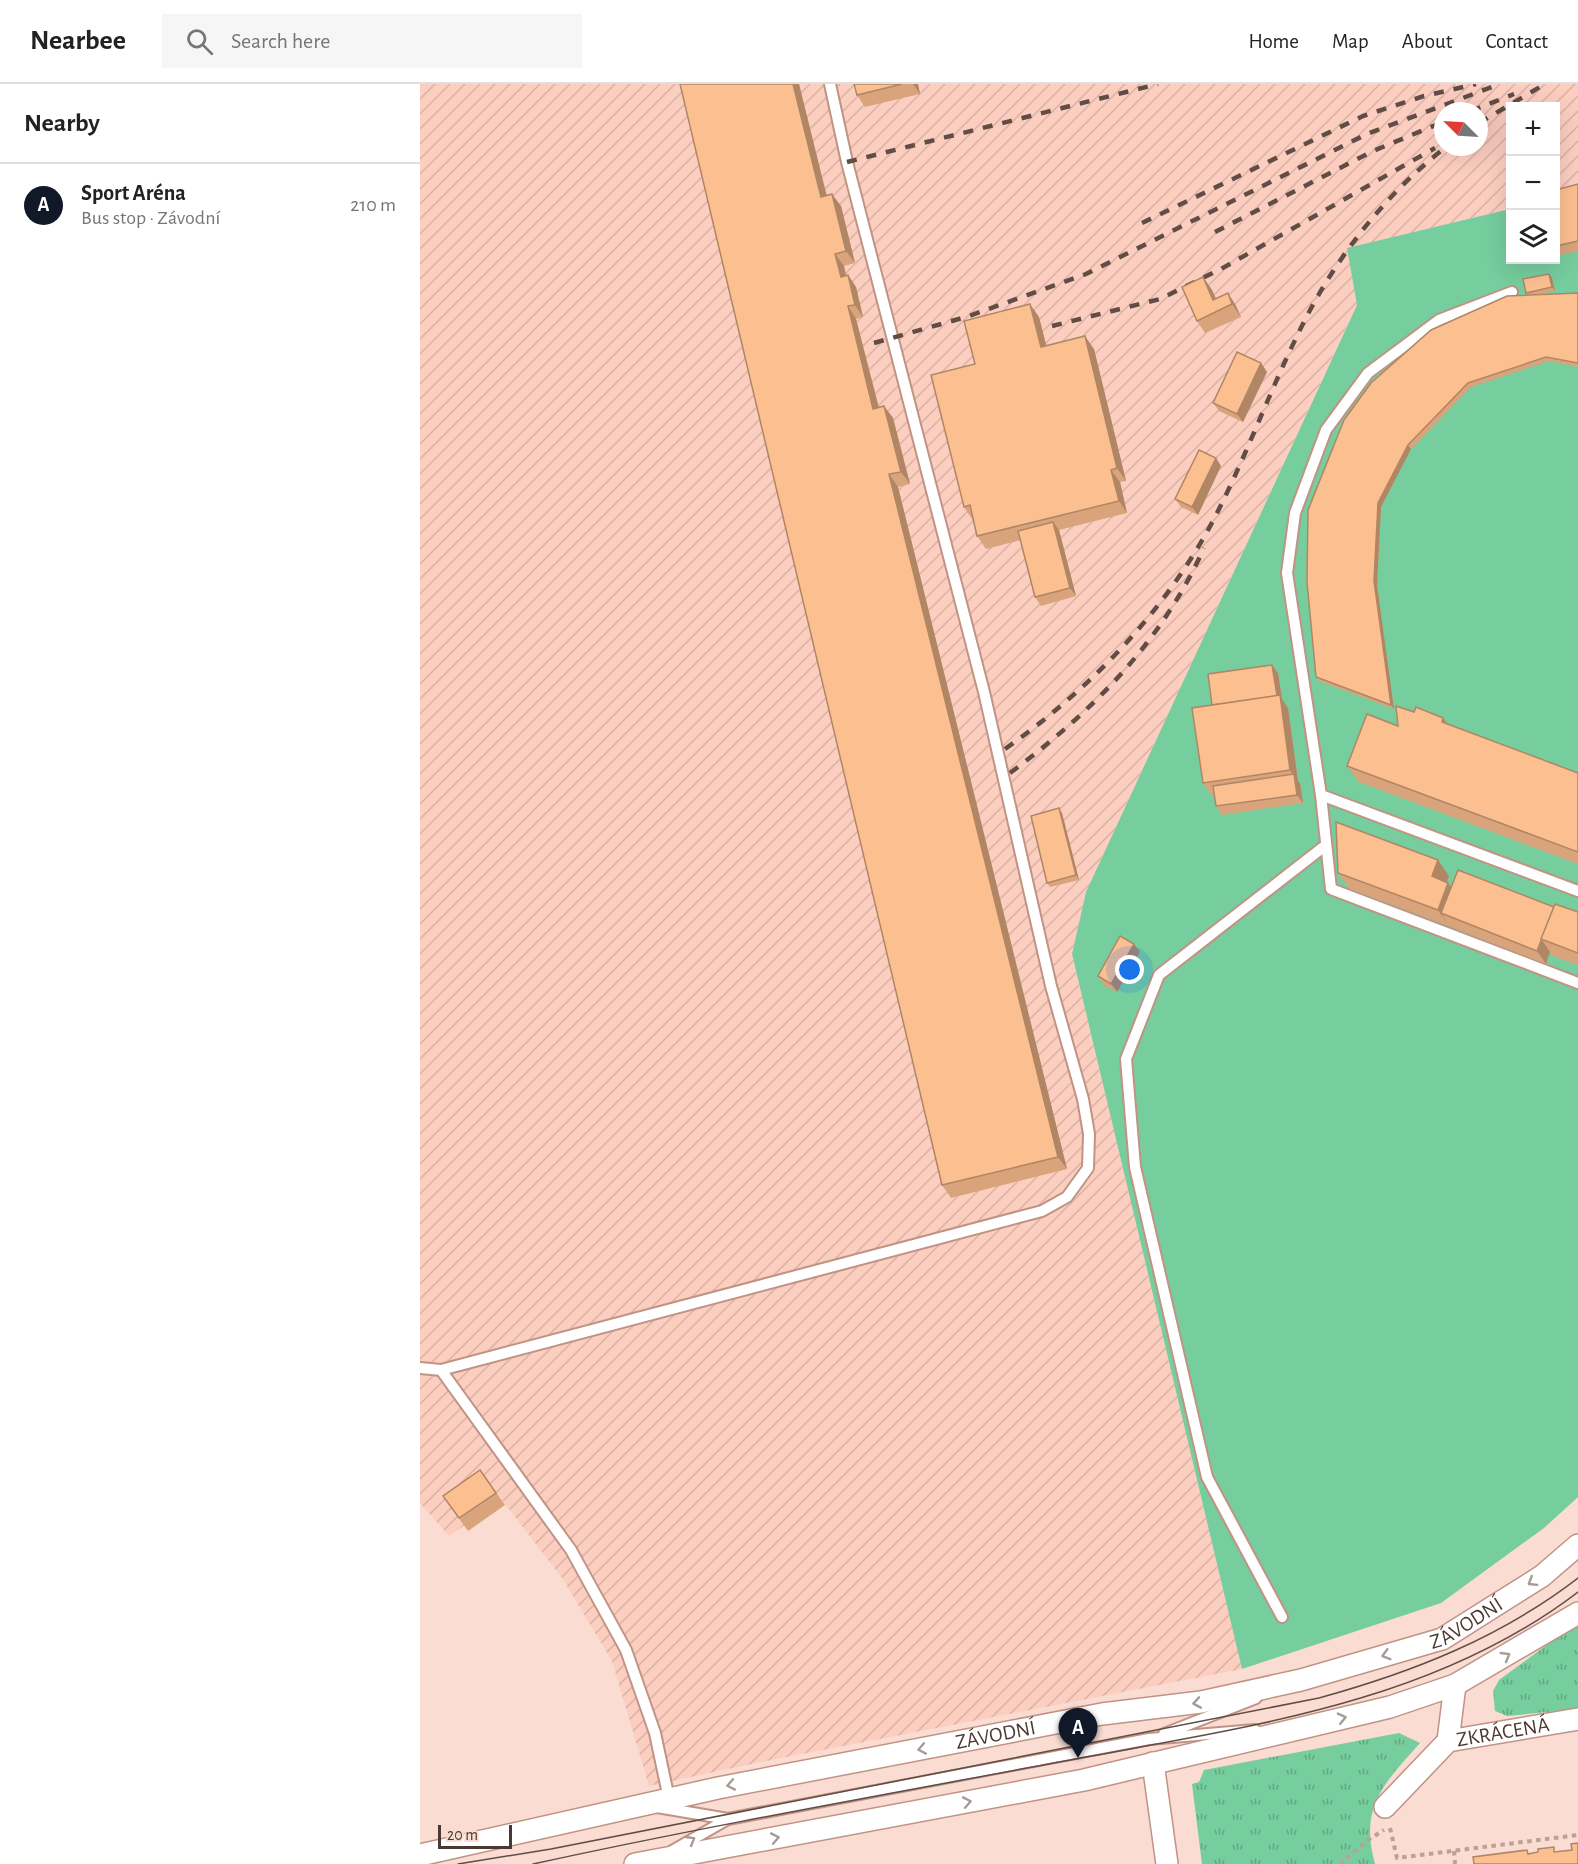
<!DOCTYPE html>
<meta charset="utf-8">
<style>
body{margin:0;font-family:"Alegreya Sans",sans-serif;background:#f6f6f6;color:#222}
.controls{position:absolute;right:18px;top:18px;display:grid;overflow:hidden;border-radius:0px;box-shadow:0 6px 24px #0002}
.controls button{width:54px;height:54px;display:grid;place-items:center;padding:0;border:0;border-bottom:2px solid #e0e0e0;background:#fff;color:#222;font:30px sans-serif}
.compass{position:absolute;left:1014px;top:18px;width:54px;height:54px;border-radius:50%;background:#fff;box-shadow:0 6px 24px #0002;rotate:294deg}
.scale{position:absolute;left:18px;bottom:15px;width:74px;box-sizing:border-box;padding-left:6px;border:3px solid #4b3832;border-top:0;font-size:16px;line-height:21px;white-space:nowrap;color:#4b3832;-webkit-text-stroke:4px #fadcd2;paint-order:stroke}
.you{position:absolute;left:710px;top:886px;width:21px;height:21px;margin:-15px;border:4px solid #fff;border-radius:50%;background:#1a73e8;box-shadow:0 0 0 9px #1a73e833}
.badge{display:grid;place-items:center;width:39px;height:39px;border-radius:50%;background:#111827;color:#fff;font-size:20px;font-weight:700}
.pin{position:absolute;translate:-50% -50px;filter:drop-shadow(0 2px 3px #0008)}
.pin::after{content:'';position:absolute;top:32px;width:21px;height:18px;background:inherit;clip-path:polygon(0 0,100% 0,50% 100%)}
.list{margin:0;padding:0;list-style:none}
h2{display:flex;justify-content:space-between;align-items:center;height:78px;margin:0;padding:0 24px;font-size:26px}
h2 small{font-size:20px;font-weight:400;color:#767676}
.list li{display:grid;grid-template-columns:39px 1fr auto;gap:18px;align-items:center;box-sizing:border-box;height:84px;padding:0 24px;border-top:2px solid #e0e0e0}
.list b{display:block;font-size:22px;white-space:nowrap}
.list p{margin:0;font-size:20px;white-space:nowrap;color:#767676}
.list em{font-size:20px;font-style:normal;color:#767676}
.icon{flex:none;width:33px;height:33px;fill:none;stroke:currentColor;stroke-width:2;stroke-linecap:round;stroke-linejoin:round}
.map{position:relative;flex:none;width:1158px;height:1780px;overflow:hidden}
header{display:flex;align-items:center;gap:36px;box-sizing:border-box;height:84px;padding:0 30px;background:#fff;border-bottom:2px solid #e0e0e0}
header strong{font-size:28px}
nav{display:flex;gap:33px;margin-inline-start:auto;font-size:21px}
.search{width:420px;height:54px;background:#f6f6f6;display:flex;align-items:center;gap:15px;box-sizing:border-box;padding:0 21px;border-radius:0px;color:#767676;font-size:22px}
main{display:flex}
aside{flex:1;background:#fff}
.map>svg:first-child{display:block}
.industrial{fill:url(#industrial-furrows);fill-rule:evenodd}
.grass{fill:#76cd9e}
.park{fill:url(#park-tufts)}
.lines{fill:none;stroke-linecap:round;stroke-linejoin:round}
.service-casing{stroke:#c09384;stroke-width:14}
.minor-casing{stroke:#c09384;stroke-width:24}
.path{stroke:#bba198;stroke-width:4;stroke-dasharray:4.5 4.5;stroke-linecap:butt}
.service{stroke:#fff;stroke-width:10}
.minor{stroke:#fff;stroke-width:21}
.tram{stroke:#614c46;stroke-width:1.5}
.rail{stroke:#614c46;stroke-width:4.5;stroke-dasharray:10 10;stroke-linecap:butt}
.wall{fill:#d9a47c}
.shaded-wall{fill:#b08665}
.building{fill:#fcbf90;stroke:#b08665;stroke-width:1.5}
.oneway{stroke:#a59c98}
.labels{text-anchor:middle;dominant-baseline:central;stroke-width:5;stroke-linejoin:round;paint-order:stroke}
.street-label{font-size:21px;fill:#4b3832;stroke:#fadcd2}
</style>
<header>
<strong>Nearbee</strong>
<div class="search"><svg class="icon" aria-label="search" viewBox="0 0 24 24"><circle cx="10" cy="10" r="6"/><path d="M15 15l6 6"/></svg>Search here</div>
<nav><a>Home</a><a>Map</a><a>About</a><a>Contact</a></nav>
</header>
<main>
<aside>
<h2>Nearby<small></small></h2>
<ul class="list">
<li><span class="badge">A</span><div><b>Sport Aréna</b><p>Bus stop · Závodní</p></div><em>210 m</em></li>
</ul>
</aside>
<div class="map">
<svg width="1158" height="1780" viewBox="0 0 1158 1780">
<defs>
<pattern id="industrial-furrows" width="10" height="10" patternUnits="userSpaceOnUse" patternTransform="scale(1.5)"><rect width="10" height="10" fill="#fccec0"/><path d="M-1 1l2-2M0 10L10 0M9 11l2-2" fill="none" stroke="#dab2a5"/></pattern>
<pattern id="park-tufts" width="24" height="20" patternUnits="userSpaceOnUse" patternTransform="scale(1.5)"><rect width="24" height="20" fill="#76cd9e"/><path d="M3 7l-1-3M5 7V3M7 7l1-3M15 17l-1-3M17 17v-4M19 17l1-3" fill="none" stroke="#63a781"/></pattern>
</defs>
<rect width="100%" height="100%" fill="#fadcd2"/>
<path class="industrial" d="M0,0H1158V108L1136,114V22H1090V125L928,164L937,220L666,808L652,870L822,1585L336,1679L229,1702L192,1577L142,1494L82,1416L29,1452L0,1419ZM1023,27H1059V63H1023Z"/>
<polygon class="grass" points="1158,108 1158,1413 1124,1444 1021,1519 822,1585 652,870 666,808 937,221 927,164 1090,125 1090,176 1136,176 1136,114"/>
<g class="park">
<polygon points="1158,1538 1158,1625 1087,1632 1075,1627 1073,1607 1079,1596"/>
<path d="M979,1649L1000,1659C964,1700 939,1722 955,1780H782L772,1700L779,1698L784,1686Z"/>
</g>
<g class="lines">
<g class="service-casing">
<g id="service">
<polyline points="1092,208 1019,236 948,289 906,346 875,429 867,489 901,711 1158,807"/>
<polyline points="901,711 911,805 1158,899"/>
<polyline points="0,1284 21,1286 151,1466 206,1566 235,1649 249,1715"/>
<polyline points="21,1286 622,1127 647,1113 668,1084 669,1050 663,1015 631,902 564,608 427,78 410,0"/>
<polyline points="862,1533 787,1393 715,1083 706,975 739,891 906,761"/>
<polyline points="744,1650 836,1614"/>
<polyline points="237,1723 308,1735"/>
<polyline points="252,1767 308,1735 729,1655 835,1646"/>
</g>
</g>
<g class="minor-casing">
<g id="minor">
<path id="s1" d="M1035,1601L1028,1657L1158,1635"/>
<polyline points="733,1679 747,1780"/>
<polyline points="965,1723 1028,1657"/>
<path id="s2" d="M0,1771L298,1704L682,1630L781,1618L881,1596L1022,1555L1122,1492L1158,1461"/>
<polyline points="215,1780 664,1696 970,1623 1035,1601 1158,1529"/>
</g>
</g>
<g class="path">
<polyline points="970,1744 977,1774 1158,1751"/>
<polyline points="1034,1767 1035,1780"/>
<polyline points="920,1780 948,1756 964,1746"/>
</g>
<use href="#service" class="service"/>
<use href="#minor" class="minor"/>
<g class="tram">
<path d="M38,1780L131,1765L899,1614C993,1588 1080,1554 1158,1494"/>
<path d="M113,1780C287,1742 463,1711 639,1678C817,1644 1009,1622 1158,1508"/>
</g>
<g class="rail">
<polyline points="1051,27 1094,10"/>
<polyline points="1059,39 1125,0"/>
<polyline points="427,78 738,0"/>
<polyline points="722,139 943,32 1004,12 1056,0"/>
<polyline points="795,148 953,67 1023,38"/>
<polyline points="632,242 740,215 801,185 1015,64"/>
<polyline points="454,259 546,233 666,190 947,50 1080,0"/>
<path d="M585,665C667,607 737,536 787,448C822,384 846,315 878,250C912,178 964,111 1026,63"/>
<path d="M590,689C673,627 741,559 784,464"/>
</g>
</g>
<g class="wall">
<polygon points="260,0 379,0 406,111 421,122 435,179 424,182 426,191 428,191 436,203 443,233 436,235 459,323 464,322 473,334 490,400 478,403 647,1085 531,1114 522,1101"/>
<polygon points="434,0 498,0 500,10 445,23 437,11"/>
<polygon points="1158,100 1158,167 1136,172 1136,106"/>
<polygon points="783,193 792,206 796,215 808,209 816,222 821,233 785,249 777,237"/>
<polygon points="1132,194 1135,207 1120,210 1158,209 1158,283 1129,277 1051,303 991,365 961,423 957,501 974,625 899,597 896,593 888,426 1108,211 1106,209"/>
<polygon points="619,233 626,262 674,265 706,397 700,398 707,429 639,446 656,512 621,522 615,513 601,456 566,465 557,452 553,435 552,435 544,423 555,280"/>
<polygon points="841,279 847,288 823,338 799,327 793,319"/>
<polygon points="801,382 778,431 761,423 755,415"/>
<polygon points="852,581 858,589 862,615 868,624 878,697 880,699 883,719 802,731 796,722 794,711 791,711 783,699 792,621"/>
<polygon points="1028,641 1158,689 1158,780 939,698 927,682 978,642"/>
<polygon points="642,729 659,796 630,803 627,799"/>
<polygon points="918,789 1029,792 1027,798 1031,803 1158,828 1158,881 1133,872 1130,868 1126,880 1029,842 930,805"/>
<polygon points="720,868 697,908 684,901 678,892"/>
<polygon points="60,1386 85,1421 48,1447 23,1412"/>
</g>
<g class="shaded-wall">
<polygon points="373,0 379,0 410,125 401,113"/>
<polygon points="493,0 498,0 500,10"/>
<polygon points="412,110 421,122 435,179 426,167"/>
<polygon points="415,170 424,182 429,205 421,193"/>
<polygon points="1129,190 1132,194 1135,207 1132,203"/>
<polygon points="428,191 436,203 443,233 435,221"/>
<polygon points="783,193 792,206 801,226 793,216"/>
<polygon points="808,209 816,222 821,233 812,220"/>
<polygon points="610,220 619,233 630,276 621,263"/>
<polygon points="428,222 436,235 462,337 453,325"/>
<polygon points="665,252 674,265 706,397 697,384"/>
<polygon points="841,279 847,288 823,338 817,330"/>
<polygon points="464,322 473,334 490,400 481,388"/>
<polygon points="988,361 991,365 961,423 957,501 974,625 971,621 954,497 958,419"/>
<polygon points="796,374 801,382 778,431 772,423"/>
<polygon points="691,386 700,398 707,429 699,417"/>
<polygon points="469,390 478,403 647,1085 638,1073"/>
<polygon points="633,438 639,446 656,512 650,504"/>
<polygon points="852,581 858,589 862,615 868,624 878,697 880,699 883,719 877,711 874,693 870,686"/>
<polygon points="1023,634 1035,650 1022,638"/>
<polygon points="639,724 642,729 659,796 656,791"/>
<polygon points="1018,776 1029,792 1023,809 1012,792"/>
<polygon points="1028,799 1040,815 1021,829 1029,842 1018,826"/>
<polygon points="1122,856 1130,868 1126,880 1117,867"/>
<polygon points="714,860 720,868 697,908 691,900"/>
</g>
<g class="building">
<polygon points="260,0 373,0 401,113 412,110 426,167 415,170 421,193 428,191 435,221 428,222 453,325 464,322 481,388 469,390 638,1073 522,1101"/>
<polygon points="434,0 482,0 437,11"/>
<polygon points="1158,100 1158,157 1136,162 1136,106"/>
<polygon points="1129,190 1132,203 1106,209 1103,195"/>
<polygon points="783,193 793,216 808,209 812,220 777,237 762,203"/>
<polygon points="1158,209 1158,279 1126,273 1048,299 988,361 958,419 954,497 971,621 896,593 887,498 888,426 924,336 951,299 1011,246 1087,212"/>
<polygon points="610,220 621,263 665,252 697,384 691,386 699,417 557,452 550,421 544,423 511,291 555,280 544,237"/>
<polygon points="817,268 841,279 817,330 793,319"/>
<polygon points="779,366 796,374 772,423 755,415"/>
<polygon points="633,438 650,504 615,513 598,447"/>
<polygon points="852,581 857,612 792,621 788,590"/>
<polygon points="860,611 870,686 783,699 772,624"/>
<polygon points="976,622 994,628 996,623 1023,634 1022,638 1158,689 1158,768 927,682 947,630 978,642"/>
<polygon points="874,690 877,711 796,722 793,702"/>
<polygon points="639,724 656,791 627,799 611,732"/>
<polygon points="916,738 1018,776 1012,792 1028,799 1018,826 918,789"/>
<polygon points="1038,786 1134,823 1117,867 1021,829"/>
<polygon points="1135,820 1158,828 1158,869 1121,855"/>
<polygon points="700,852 714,860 691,900 678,892"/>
<polygon points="60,1386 76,1409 39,1434 23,1412"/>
<polygon points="1158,1759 1158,1780 1054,1780 1053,1773 1107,1766 1108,1770 1118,1768 1118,1765 1134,1763 1134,1768 1152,1766 1151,1760"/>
</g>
<defs><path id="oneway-chevron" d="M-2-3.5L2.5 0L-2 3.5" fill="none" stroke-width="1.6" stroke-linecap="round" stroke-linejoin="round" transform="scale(1.5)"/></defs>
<g class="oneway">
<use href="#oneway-chevron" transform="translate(1112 1498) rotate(148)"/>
<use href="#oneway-chevron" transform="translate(966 1571) rotate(164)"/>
<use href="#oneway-chevron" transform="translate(1086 1572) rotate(-30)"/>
<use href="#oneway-chevron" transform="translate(777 1619) rotate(170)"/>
<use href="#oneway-chevron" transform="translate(922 1634) rotate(-13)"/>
<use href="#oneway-chevron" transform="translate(502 1665) rotate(169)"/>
<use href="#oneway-chevron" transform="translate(311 1701) rotate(169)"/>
<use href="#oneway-chevron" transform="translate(547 1718) rotate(-11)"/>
<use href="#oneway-chevron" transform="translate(355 1754) rotate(-11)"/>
<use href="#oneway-chevron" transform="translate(271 1756) rotate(-30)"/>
</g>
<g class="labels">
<g class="street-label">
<text stroke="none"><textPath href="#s2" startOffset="1074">ZÁVODNÍ</textPath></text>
<text stroke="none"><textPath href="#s1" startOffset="112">ZKRÁCENÁ</textPath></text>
<text stroke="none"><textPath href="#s2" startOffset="588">ZÁVODNÍ</textPath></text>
</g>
</g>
</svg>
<div class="controls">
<button>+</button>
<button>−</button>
<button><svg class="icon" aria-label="layers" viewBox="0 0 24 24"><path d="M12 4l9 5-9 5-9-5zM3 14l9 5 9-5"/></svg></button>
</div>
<svg class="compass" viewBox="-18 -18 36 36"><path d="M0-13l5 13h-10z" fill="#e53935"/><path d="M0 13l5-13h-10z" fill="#767676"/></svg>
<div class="scale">20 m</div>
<div class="you"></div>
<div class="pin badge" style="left:658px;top:1674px">A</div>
</div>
</main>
